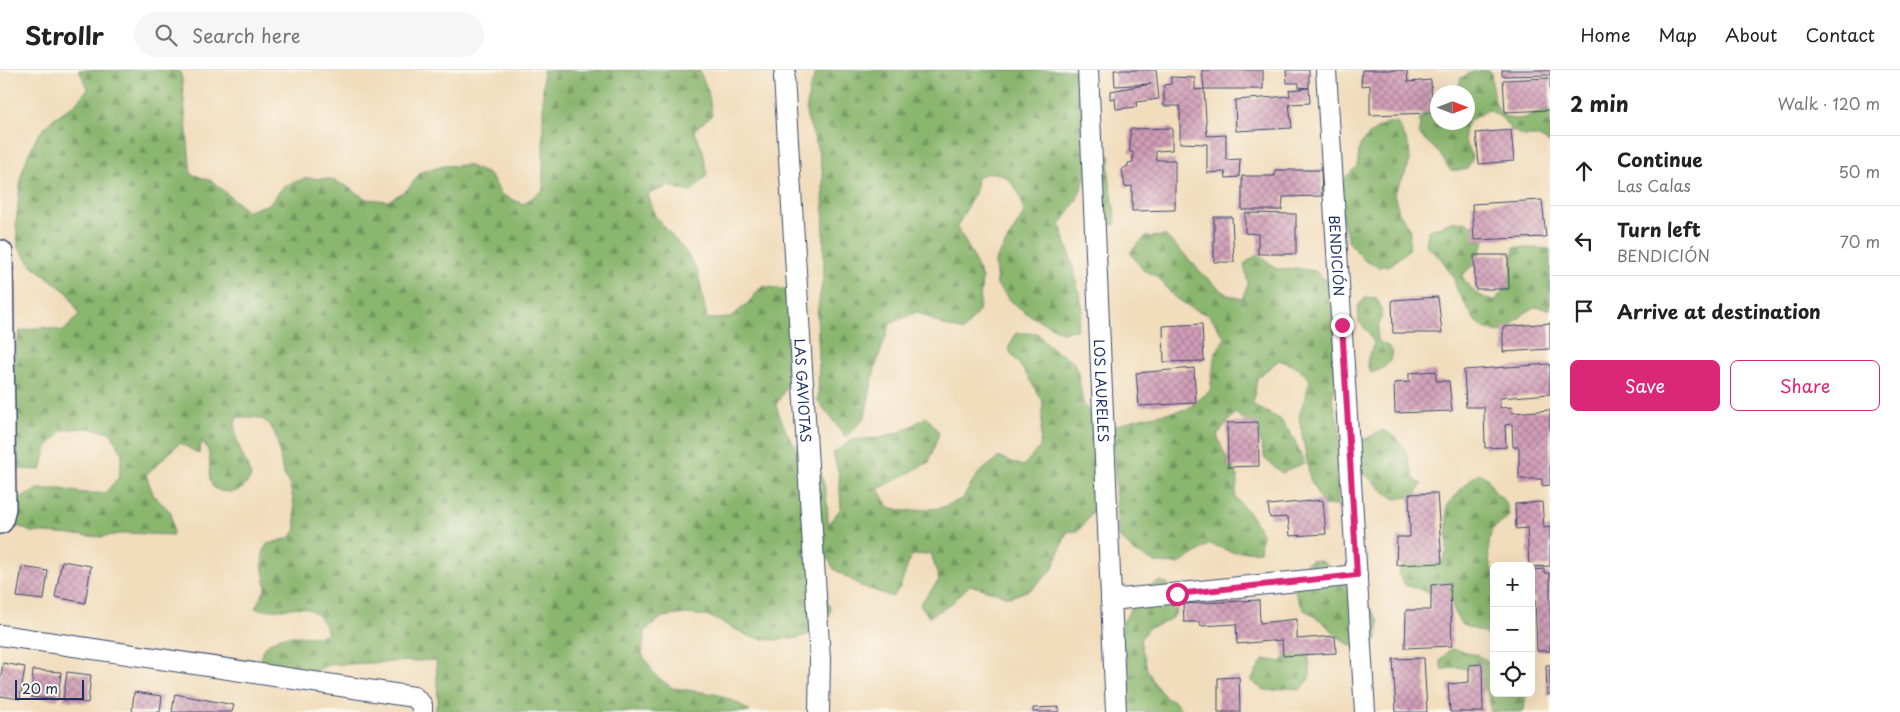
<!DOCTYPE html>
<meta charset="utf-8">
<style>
body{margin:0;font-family:"Playpen Sans",sans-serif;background:#f6f6f6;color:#222}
.controls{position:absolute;right:15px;bottom:15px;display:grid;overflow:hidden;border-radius:8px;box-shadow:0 5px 20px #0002}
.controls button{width:45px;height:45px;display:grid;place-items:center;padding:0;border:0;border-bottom:1px solid #e0e0e0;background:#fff;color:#222;font:25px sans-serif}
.compass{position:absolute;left:1430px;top:15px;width:45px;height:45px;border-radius:50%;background:#fff;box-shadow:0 5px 20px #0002;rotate:90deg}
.scale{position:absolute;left:15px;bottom:12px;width:69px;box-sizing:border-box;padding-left:5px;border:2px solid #1b2f5e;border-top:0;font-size:14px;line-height:18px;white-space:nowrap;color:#1b2f5e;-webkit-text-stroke:4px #fbf7ec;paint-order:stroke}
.stop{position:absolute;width:15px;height:15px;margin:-11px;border:4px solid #db2777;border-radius:50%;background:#fff}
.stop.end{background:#db2777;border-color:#fff;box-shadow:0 1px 5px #0008}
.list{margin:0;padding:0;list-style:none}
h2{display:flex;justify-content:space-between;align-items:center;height:65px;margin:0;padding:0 20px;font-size:21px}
h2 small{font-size:16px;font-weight:400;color:#767676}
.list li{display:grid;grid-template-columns:32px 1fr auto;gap:15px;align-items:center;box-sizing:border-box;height:70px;padding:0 20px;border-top:1px solid #e0e0e0}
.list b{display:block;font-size:19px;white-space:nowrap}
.list p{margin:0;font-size:16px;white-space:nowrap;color:#767676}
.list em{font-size:16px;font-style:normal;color:#767676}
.actions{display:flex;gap:10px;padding:15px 20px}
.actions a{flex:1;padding:11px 0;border:1px solid #db2777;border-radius:8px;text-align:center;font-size:18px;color:#db2777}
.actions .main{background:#db2777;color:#fff}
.icon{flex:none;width:28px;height:28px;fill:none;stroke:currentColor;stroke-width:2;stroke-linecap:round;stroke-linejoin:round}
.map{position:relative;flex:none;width:1550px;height:642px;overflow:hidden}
header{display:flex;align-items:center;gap:30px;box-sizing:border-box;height:70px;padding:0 25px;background:#fff;border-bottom:1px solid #e0e0e0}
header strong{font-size:24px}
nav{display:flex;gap:28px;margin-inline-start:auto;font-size:18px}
.search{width:350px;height:45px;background:#f6f6f6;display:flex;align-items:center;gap:12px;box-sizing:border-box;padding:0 18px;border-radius:28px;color:#767676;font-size:19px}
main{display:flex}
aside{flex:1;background:#fff}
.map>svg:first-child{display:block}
.forest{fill:url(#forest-firs);stroke:#527266}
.building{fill:url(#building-cross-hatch)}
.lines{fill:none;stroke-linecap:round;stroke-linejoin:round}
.minor-casing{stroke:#3b496c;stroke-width:22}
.tertiary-casing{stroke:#3b496c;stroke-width:28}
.minor{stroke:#fff;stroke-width:20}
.tertiary{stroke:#fff;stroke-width:25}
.route{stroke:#db2777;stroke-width:6}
.labels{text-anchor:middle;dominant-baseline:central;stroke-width:5;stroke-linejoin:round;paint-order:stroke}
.street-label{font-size:14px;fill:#1b2f5e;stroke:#fbf7ec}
</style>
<header>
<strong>Strollr</strong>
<div class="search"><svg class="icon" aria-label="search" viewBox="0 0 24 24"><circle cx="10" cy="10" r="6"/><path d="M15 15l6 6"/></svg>Search here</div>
<nav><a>Home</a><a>Map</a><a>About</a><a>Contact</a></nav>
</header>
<main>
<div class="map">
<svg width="1550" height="642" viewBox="0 0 1550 642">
<defs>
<pattern id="forest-firs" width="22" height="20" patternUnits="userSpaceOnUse" patternTransform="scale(1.25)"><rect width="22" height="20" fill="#8ab66e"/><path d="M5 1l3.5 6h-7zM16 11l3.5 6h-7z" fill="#70945e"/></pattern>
<pattern id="building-cross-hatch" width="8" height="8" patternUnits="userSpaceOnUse" patternTransform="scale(1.25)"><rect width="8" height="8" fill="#d19eb7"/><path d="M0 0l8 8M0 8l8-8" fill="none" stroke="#a98198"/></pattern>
</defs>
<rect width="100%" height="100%" fill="#fbf7ec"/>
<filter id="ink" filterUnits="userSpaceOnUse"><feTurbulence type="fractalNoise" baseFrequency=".02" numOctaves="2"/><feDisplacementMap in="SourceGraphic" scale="10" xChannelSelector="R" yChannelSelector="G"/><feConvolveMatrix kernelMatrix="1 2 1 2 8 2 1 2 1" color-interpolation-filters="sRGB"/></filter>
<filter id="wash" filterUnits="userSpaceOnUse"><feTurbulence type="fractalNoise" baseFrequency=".0096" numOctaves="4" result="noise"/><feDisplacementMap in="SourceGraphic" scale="20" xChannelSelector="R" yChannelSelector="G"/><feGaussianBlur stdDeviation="1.12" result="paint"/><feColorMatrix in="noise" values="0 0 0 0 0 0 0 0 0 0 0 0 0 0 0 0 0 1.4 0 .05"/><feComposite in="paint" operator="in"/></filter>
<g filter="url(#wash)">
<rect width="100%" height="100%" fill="#f1dcbb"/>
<g class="forest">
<path d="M79,0H179L182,9L191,104L212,111L247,141L269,134L284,116L306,108L330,109L346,116L366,129L388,131L407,120L421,102L444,96L467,95L490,105L502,125L523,134L543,120V0H699L708,21L712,45L694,60L703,81L707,105L691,122L669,116L648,124L655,146L686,182L698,202L707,249L730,248L749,232L762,216L784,219L796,243L798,267L789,313L776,335C781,351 787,366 798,379C804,386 812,392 817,399C827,411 828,440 828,455L841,438L839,405L833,383L852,370L880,368L900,362L927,347L939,363L929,392L878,419L888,437L905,441L940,438L962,429L978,404L999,387L1023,396L1040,377L1043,332L1027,305L1008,279L1016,263H1037L1054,280L1073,291L1078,303L1083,333L1104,363L1103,422L1088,449L1078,461L1067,462L1052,500L1032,519L1010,527L970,515L950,535L929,547L920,534L939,510L931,483L911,486L900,517L893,527L861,516L834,499L822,478L826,463L807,484L831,540L820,561L797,568L774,570L751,567L709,546L686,544L662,547L645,561L642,584L655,605L672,618L716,624L738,633L750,642H434L438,631L436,590L328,595L306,605L271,598L261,593L262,581L269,573L280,567L292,566L317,567L328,563C309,519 288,547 255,538L266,518C264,499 258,492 267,474L290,468L296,459C295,444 294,426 288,412C286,408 283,403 282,398C276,367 278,341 236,348C231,369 245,386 251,407C246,415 241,422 230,422C199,422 214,397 208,381C207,377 204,374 202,371L199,384L180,373L146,405L154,426L171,442L173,465L125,463L102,467L31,462L9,452L18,430L38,419H61L83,423H105L119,407L122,383L110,362L87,358L63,360L47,377L41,400L17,399L4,379L15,283L20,261L42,257L64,261L79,244L69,224L32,195L18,177L16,153L21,106L28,85L38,65L54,48L73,36L88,19Z"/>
<path d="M817,0H1082L1089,9L1103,67L1076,131L1060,155L1070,185L1083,239L1076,260L1062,262L1027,244L1010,230L997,215L995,191L1024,143C1022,136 1021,126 1017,120C1007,104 993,97 977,108L975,122L957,157L972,184L982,209L979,241L963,261L943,255L917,242L890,254L875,298L865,347L846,367L818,331L819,288L817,244L824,200L823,104L819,83L806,44L809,21Z"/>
<path d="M1484,0L1491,2C1493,21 1492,55 1524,48C1533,46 1541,40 1550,40V73L1537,66H1524L1511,60L1502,48L1489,40C1461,52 1458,62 1473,88L1466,100H1450L1439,83L1419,64L1420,49L1437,29L1438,52H1468V22H1457L1461,8L1473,2Z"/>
<path d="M1386,53H1397C1417,86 1412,91 1394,124L1399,142L1410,160L1409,179L1391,195L1379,197L1365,191L1349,172L1340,143L1339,128L1343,110L1357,96L1360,75L1371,63Z"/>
<path d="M1105,82L1111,87C1104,108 1117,133 1115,155L1107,154L1095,148L1098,97Z"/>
<path d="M1455,151C1472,151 1475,158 1486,169L1474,194L1462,206C1470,221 1479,227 1495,231L1509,212L1514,177L1550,179V239L1536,237L1525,243L1503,262L1487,260L1475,251L1457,220L1453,206L1442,190L1426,175L1428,160Z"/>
<polygon points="1166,166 1206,207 1226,224 1242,229 1248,214 1244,194 1258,184 1277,199 1296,198 1315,201 1332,216 1338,310 1332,327 1340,361 1340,381 1335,405 1337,417 1338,436 1323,435 1310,409 1299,347 1310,310 1299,298 1279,290 1257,308 1253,335 1280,349 1294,369 1304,393 1282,403 1265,389 1258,362 1235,343 1217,365 1224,383 1238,406 1235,427 1250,444 1262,463 1260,481 1232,482 1210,474 1179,494 1156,493 1135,482 1118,466 1112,357 1136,349 1187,339 1210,321 1215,284 1225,268 1209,245 1193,239 1173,226 1158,207 1143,200 1130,182 1145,167"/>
<path d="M1366,227L1376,228C1390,249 1372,255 1379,272L1388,276L1393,282C1391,295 1382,299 1371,303C1363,292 1370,284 1374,273L1369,263L1359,252L1358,236Z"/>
<path d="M1384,360C1411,376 1404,384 1415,410L1422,414L1415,426L1395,429C1378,419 1367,403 1350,394L1353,365L1361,370C1368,369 1376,362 1384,360Z"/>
<path d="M1479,403L1487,408L1495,422L1506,432L1509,445L1503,452L1492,459C1488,474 1486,490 1494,503V574L1483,562L1462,555L1455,544L1451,529L1405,515L1398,503L1405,493C1418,491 1429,494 1442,493L1447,480V436L1468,411Z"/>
<path d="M1311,490L1320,491L1332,497L1349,514L1358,530L1372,540L1379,552L1377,570L1367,580C1339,574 1340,566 1320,550C1315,546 1308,543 1304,539C1290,522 1292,501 1311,490Z"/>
<path d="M1161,511C1172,516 1177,520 1178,532C1180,549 1162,554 1148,558L1140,570L1147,599L1155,615L1167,629L1173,630L1184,642H1120V583L1122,554L1129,542L1134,528L1145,518Z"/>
<path d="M1494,578V623H1526L1524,640L1522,642H1491C1491,623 1480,613 1469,599L1456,597L1442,600L1440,591L1450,579C1466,581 1477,584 1491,593Z"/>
<path d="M1290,583L1308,585C1311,601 1313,608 1300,620C1278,613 1270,631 1251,610L1264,589L1281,592Z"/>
</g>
<g id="blocks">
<g class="building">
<polygon points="1114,0 1156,0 1159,29 1136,32 1137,37 1116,39 1115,28 1110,29 1110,21 1151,14 1115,16"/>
<polygon points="1202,0 1263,0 1263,19 1204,19"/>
<polygon points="1286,0 1309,0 1309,18 1299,17 1299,13 1287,13"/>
<polygon points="1362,0 1407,0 1408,12 1431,10 1432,43 1370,45 1370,15 1361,16"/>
<polygon points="1502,0 1550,0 1550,5 1502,6"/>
<polygon points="1171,7 1195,8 1195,20 1204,19 1207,66 1226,65 1226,90 1240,89 1239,107 1226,108 1225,102 1207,103 1207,74 1180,73 1180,36 1164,36 1164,15 1171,14"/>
<polygon points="1550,8 1550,40 1505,42 1503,10"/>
<polygon points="1309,18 1310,33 1289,34 1292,58 1236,61 1235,30 1290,26 1289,20"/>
<polygon points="1172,58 1172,80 1156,81 1156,90 1175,90 1175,140 1132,141 1132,116 1125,117 1122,99 1128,96 1128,93 1133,92 1133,82 1130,82 1130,59"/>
<polygon points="1511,60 1514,91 1479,94 1476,63"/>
<polygon points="1275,100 1321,100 1322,126 1283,127 1282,140 1242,140 1242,106 1275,106"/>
<polygon points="1542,130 1546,167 1474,170 1472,134"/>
<polygon points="1245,143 1296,144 1296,184 1258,184 1258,164 1245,163"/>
<polygon points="1214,147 1232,147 1234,192 1214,192"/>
<polygon points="1474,185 1508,185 1509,219 1475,219"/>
<polygon points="1438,227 1442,263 1393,263 1392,230"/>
<polygon points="1550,253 1550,279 1503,282 1503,257"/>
<polygon points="1202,254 1204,291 1164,292 1163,256"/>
<polygon points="1550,294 1550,324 1500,328 1500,338 1511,337 1512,343 1550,340 1550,415 1542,416 1542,409 1519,409 1519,377 1513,377 1512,354 1505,355 1506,377 1485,378 1484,337 1466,337 1464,300"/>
<polygon points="1194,298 1196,333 1139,336 1136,303"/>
<polygon points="1436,301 1436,311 1449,311 1452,341 1395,343 1394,313 1409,312 1409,303"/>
<polygon points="1258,352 1259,396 1228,397 1227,353"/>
<polygon points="1437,423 1442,493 1396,495 1397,467 1410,467 1409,424"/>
<polygon points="1323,430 1326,464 1290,466 1288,447 1270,448 1268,435"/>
<polygon points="1542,432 1544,458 1550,457 1550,496 1531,497 1529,496 1527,458 1516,459 1515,434"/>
<polygon points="62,491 91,496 85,533 55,527"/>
<polygon points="22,497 48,501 44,530 17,527"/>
<polygon points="1544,499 1544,503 1550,503 1550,581 1537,581 1535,528 1531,528 1531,500"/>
<polygon points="1450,513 1452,576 1405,578 1406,540 1431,540 1431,515"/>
<polygon points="1259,530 1260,553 1297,549 1297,569 1335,566 1336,583 1283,586 1282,570 1237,574 1236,554 1200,556 1200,552 1184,552 1183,534"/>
<polygon points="1424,588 1427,642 1396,642 1393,589"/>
<polygon points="3,593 25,597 20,629 0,626 0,612"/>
<polygon points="1482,594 1483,642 1450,642 1448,614 1469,612 1469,595"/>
<polygon points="1546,595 1550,595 1550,624 1547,625"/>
<polygon points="33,600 61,602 58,630 31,627"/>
<polygon points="67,602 91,605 88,633 63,630"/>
<polygon points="1239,607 1240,642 1218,642 1218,608"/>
<polygon points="134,622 162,626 160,642 132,642"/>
<polygon points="175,624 234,635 232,642 172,642"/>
<polygon points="1059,637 1059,642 1033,642 1033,638"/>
</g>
</g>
</g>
<g filter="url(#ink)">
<use href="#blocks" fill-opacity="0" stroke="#3b496c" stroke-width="1"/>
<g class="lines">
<g class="minor-casing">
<g id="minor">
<path id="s1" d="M785,0L784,7L820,590L819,642"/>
<path id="s2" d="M1088,0L1116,642"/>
<path id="s3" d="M1326,0L1365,642"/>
<polyline points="1111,530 1357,505"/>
<polyline points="0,565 414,627 422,635 422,642"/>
</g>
</g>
<g class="tertiary-casing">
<polyline id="tertiary" points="0,183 3,438 0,451"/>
</g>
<use href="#minor" class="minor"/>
<use href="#tertiary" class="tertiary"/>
</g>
</g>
<g class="lines" filter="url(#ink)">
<polyline class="route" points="1177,524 1357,505 1342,255"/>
</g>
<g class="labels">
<g class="street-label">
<text stroke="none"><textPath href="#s3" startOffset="186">BENDICIÓN</textPath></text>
<text stroke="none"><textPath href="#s1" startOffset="321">LAS GAVIOTAS</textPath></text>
<text stroke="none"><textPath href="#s2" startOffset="321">LOS LAURELES</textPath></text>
</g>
</g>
</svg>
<div class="controls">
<button>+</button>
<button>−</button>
<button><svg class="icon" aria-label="locate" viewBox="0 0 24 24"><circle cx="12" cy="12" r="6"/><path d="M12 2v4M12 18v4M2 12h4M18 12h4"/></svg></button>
</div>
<svg class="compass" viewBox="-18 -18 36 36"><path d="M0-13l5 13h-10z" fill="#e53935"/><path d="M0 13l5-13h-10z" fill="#767676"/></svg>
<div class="scale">20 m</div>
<div class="stop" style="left:1177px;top:524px"></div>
<div class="stop end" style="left:1342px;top:255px"></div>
</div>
<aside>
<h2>2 min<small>Walk · 120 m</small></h2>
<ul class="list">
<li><svg class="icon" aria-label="ahead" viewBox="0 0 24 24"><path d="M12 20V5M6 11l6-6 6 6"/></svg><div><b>Continue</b><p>Las Calas</p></div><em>50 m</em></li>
<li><svg class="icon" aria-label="left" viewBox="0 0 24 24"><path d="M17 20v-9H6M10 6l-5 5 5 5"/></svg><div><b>Turn left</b><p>BENDICIÓN</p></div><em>70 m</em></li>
<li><svg class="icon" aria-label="arrive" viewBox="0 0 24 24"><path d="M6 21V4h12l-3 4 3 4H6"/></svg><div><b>Arrive at destination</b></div></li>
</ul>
<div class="actions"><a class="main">Save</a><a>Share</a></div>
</aside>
</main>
